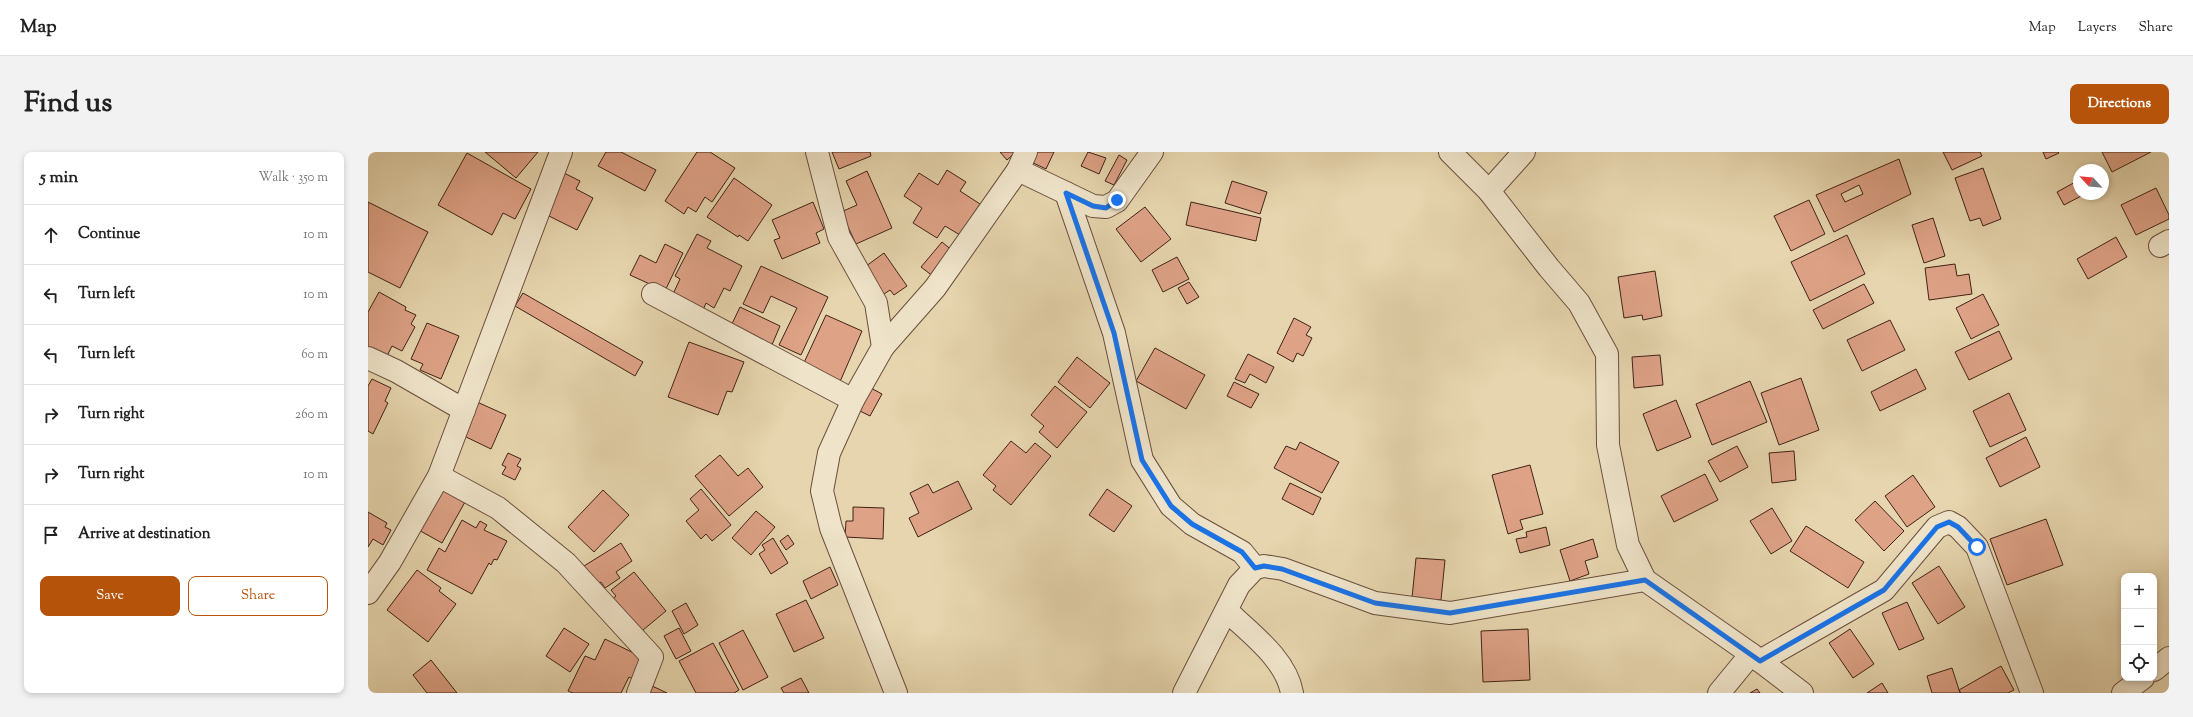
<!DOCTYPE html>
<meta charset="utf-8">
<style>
body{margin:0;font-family:"Sorts Mill Goudy",serif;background:#f2f2f2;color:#222}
.controls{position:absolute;right:12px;bottom:12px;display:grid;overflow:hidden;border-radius:8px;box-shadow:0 2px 6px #0003}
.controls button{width:36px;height:36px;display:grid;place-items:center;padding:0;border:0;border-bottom:1px solid #e0e0e0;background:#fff;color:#222;font:20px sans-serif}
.compass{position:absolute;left:1705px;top:12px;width:36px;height:36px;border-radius:50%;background:#fff;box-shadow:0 2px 6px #0003;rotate:296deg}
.stop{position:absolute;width:12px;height:12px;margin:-9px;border:3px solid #1a73e8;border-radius:50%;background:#fff}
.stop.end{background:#1a73e8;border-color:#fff;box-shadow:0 1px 4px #0008}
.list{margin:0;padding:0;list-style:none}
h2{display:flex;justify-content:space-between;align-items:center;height:52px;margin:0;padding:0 16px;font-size:17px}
h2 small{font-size:13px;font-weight:400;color:#767676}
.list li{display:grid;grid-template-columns:26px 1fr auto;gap:12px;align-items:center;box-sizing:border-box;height:60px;padding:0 16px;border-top:1px solid #e0e0e0}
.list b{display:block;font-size:15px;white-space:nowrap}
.list em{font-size:13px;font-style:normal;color:#767676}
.actions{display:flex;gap:8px;padding:12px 16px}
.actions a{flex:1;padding:9px 0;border:1px solid #b45309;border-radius:8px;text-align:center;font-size:14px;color:#b45309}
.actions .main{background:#b45309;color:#fff}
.icon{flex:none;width:22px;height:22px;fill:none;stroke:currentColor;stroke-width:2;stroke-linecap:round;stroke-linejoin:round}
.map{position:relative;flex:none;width:1801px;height:541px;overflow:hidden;border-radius:8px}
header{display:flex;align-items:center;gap:24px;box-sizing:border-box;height:56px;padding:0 20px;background:#fff;border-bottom:1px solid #e0e0e0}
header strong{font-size:19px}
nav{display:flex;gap:22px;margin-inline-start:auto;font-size:14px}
.intro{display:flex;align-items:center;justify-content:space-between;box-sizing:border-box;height:96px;padding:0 24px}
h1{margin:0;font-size:28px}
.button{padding:10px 18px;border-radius:8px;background:#b45309;color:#fff;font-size:14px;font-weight:700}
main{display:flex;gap:24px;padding:0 24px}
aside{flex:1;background:#fff;border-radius:8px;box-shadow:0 2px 6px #0003}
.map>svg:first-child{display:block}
.building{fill:#dea287;stroke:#412216;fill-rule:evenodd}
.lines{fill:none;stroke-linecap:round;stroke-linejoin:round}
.street-casing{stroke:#6a4f3c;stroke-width:24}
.street{stroke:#efe4ca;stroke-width:22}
.route{stroke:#1a73e8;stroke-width:5}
</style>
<header>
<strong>Map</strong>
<nav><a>Map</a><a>Layers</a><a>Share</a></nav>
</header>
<div class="intro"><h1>Find us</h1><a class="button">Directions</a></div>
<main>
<aside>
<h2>5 min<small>Walk · 350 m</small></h2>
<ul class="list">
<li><svg class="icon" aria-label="ahead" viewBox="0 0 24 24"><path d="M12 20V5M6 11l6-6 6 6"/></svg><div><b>Continue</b></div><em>10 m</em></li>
<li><svg class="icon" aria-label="left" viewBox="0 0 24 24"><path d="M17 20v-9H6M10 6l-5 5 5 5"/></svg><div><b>Turn left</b></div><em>10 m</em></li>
<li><svg class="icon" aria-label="left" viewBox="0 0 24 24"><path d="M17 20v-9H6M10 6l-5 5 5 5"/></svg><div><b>Turn left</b></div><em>60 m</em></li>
<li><svg class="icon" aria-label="right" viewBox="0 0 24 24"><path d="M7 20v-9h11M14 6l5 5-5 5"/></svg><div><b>Turn right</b></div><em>260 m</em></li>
<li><svg class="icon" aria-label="right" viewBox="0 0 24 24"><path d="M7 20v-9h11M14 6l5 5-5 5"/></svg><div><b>Turn right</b></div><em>10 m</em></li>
<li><svg class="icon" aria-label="arrive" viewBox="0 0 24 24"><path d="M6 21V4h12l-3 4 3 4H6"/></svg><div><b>Arrive at destination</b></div></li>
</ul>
<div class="actions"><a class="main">Save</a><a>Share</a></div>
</aside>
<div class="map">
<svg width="1801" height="541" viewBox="0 0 1801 541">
<rect width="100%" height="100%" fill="#e6d5ae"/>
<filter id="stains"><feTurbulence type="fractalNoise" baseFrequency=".005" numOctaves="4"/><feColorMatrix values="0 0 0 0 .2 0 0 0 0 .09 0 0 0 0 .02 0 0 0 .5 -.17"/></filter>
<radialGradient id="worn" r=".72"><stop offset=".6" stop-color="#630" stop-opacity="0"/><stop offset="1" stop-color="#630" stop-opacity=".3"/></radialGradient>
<g class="building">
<polygon points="117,0 170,0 148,26"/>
<polygon points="238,0 253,0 288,18 277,39 230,14"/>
<polygon points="329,0 342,0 367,16 344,50 337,45 328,60 320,55 316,62 297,49"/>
<polygon points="464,0 502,0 503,4 471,17"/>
<polygon points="632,0 648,0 639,8"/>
<polygon points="663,0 686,0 678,17 659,8"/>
<polygon points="720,0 738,6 731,22 713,14"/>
<polygon points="1575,0 1612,0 1614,4 1584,18"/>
<polygon points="1675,0 1690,0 1691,1 1678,7"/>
<polygon points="1734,0 1783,0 1744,20"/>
<polygon points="99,1 163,37 147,67 135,61 124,83 70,53"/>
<polygon points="751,3 759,8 746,33 737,29"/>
<path d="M1531,7L1543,42L1466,80L1448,43ZM1491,33L1495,42L1477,50L1473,42Z"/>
<polygon points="1615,16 1633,67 1615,74 1612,66 1602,69 1587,26"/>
<polygon points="579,18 598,30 592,39 612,52 592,83 577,74 569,86 545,71 554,56 536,44 551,21 570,33"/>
<polygon points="192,19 212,29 208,37 225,46 209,78 171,59"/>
<polygon points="499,19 524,76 488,92 473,60 489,53 478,29"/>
<polygon points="366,26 404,53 380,89 371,83 370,85 339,65"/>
<polygon points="1711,28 1711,42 1717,42 1696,53 1689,40"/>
<polygon points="864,29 899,40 892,62 857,51"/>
<polygon points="1788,36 1801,63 1801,67 1768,83 1753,53"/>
<polygon points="1441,48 1457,82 1423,99 1406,64"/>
<polygon points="0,50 60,80 32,136 0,120"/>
<polygon points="445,50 456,77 448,81 452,91 414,107 406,88 412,86 404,68"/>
<polygon points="823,50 893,66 888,89 818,73"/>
<polygon points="777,55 803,87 773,110 748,77"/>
<polygon points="1565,66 1577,104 1556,111 1544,73"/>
<polygon points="329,82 343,89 339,96 374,114 362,139 356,136 346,156 338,151 335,158 305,142 312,127 307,124"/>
<polygon points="1479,83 1497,122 1442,149 1423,110"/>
<polygon points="1748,85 1759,105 1720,127 1709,107"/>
<polygon points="574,90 586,100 566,125 553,115"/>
<polygon points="297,92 315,101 297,139 262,123 272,103 288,111"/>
<polygon points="516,101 539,134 526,143 522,138 513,144 494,117"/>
<polygon points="809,105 821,127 795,140 784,118"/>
<polygon points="1587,112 1589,124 1601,122 1604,142 1561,148 1557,116"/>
<polygon points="393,114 460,145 433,203 411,193 429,156 403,144 395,161 375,152"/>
<polygon points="1287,119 1294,164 1275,168 1274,163 1256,166 1250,125"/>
<polygon points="821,130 831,145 819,152 810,136"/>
<polygon points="1496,132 1506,151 1455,177 1445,158"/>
<polygon points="11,140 38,155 37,158 48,163 43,172 47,175 34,199 24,194 18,206 0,197 0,160"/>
<polygon points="155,141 275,210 267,224 147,154"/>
<polygon points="1615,142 1631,173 1603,187 1588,156"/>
<polygon points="372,155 412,174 403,195 362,176"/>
<polygon points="458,163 494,179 471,232 434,215"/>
<polygon points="926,166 943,175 938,183 944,186 935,204 929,201 925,210 909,201"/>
<polygon points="1522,168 1537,198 1494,219 1479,188"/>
<polygon points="59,171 91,184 73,227 52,218 55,212 43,207"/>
<polygon points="1631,179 1644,207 1601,228 1587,200"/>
<polygon points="321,190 376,210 364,240 359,239 350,263 300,245"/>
<polygon points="787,196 837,223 818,257 768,229"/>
<polygon points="880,202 906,215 898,231 882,222 877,231 867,227"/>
<polygon points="1292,203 1295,233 1266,236 1264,205"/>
<polygon points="709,205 742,231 722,256 690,230"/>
<polygon points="1548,217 1558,237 1512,259 1503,240"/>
<polygon points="1433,226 1451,278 1411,293 1393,241"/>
<polygon points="4,227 23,236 17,249 20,251 5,282 0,279 0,234"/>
<polygon points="1382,229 1399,270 1344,293 1328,252"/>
<polygon points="866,230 891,242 883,256 859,244"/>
<polygon points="687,234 719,260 689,296 671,280 676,274 663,263"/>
<polygon points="501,235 514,242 502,264 490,258"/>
<polygon points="1641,241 1658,278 1622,295 1605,259"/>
<polygon points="1308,248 1323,285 1289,299 1275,262"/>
<polygon points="109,250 138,263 123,297 94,283"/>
<polygon points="1658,285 1672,315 1632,335 1618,306"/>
<polygon points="643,289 658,301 667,291 683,304 643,353 625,338 628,334 615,323"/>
<polygon points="932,290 971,310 954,341 906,316 918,294 928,298"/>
<polygon points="1369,294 1380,315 1352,330 1340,309"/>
<polygon points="1426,299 1428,328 1404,331 1401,301"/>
<polygon points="140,301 153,307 149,314 153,316 147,328 134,322 138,315 134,313"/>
<polygon points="352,303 370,324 380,316 395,335 361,364 327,324"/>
<polygon points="1162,313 1175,362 1152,368 1155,377 1140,382 1124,323"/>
<polygon points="1337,322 1350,348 1306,370 1293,344"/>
<polygon points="1545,323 1567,355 1539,375 1517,344"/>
<polygon points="590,329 604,357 550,385 541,366 551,361 542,341 560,332 565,341"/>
<polygon points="922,331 953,346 945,363 914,347"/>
<polygon points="70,334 97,350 74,391 47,376"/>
<polygon points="333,337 363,373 344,389 338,382 333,387 318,369 331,358 322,347"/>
<polygon points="739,337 764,354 746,380 721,363"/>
<polygon points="235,338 261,363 226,400 200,375"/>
<polygon points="1507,349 1536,379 1516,399 1487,368"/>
<polygon points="485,355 516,356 515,387 477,385 478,369 485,369"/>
<polygon points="1404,356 1424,389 1403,402 1382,369"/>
<polygon points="388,359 407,375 383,403 364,386"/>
<polygon points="0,360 19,371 17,375 23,378 15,393 5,387 0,395"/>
<polygon points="1678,367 1695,413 1639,433 1622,387"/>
<polygon points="94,368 108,376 112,369 119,373 116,378 139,389 129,408 126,407 123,413 121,411 104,442 59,418 71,396 77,400"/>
<polygon points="1438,374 1496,410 1480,436 1422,399"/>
<polygon points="1178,375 1182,393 1152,401 1148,387 1159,385 1158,380"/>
<polygon points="420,383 426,392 418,398 412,389"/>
<polygon points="405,386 420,411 403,422 391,402 397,398 394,393"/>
<polygon points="1225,387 1230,405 1217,409 1221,422 1202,429 1192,398"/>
<polygon points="253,391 264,409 248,420 252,426 237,436 233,430 228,433 216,414"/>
<polygon points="1048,406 1077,408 1073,448 1044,446"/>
<polygon points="1571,414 1597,455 1570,472 1544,431"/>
<polygon points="462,415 470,433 443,447 435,429"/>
<polygon points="49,418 73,436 71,439 88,452 60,490 19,458"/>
<polygon points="266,420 298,459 269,483 242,449 248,444 243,438"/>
<polygon points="438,448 456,486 426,500 408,462"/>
<polygon points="1539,450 1556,487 1531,498 1514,461"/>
<polygon points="318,451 330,473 316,482 304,459"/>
<polygon points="196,476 221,492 202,520 178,504"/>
<polygon points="311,476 323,499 308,507 296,484"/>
<polygon points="1160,477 1162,528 1115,530 1113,479"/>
<polygon points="1482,477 1506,512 1485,526 1461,491"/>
<polygon points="375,478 400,525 375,538 351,491"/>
<polygon points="237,487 278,507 267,528 261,525 253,541 205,541 200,539 217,504 227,508"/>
<polygon points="345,491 371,538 366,541 328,541 311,509"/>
<polygon points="63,508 89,541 59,541 45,523"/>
<polygon points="1633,514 1646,538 1640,541 1593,541 1591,538"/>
<polygon points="1584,516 1592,541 1564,541 1559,524"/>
<polygon points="433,526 441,541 416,541 413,536"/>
<polygon points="1514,531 1520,541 1499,541"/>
<polygon points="280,532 299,541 276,541"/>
<polygon points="1389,537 1392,541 1382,541"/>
</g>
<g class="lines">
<g class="street-casing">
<g id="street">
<polyline points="449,0 471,85 508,151 515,195 485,248 461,301 454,339 463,376 528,541"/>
<polyline points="1082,0 1121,39 1181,116 1211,151 1239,202 1240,293 1260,393 1277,428 1383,502 1434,541"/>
<polyline points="650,18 725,54 738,55 749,49 784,0"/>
<polyline points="1121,39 1156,0"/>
<polyline points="698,41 746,181 774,308 803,354 824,372 874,400 887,416"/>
<polyline points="1792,94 1801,89"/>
<polyline points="285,142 485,248"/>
<polyline points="515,195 567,136 650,18 658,0"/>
<polyline points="0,206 28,219 96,258"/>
<polyline points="71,324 130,356 198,411 284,505 270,541"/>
<polyline points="0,441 22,410 71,324 193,0"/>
<path d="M859,459C883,482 918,507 924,541"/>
<polyline points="1392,509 1516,438 1569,375 1581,370 1590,375 1609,395 1664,541"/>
<polyline points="1786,518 1801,506"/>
<polyline points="816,541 871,433 887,416 896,414 915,417 1007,451 1082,461 1277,428"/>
<polyline points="1351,541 1383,502"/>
<polyline points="1755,541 1775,526"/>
</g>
</g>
<use href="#street" class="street"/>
</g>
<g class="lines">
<polyline class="route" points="749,48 738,56 725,54 698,41 746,181 774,308 803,354 824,372 874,400 887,416 896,414 914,417 1007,451 1082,461 1277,428 1392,509 1516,438 1569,375 1581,370 1590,375 1609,395"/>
</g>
<rect width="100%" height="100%" filter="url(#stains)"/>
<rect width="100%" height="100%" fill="url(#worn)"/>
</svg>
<div class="controls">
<button>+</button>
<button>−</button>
<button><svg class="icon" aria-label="locate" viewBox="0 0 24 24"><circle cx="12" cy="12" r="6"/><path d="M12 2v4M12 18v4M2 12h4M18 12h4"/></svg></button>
</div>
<svg class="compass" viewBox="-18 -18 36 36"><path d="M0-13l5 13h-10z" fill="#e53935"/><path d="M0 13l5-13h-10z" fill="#767676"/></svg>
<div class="stop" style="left:1609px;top:395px"></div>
<div class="stop end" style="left:749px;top:48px"></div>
</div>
</main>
